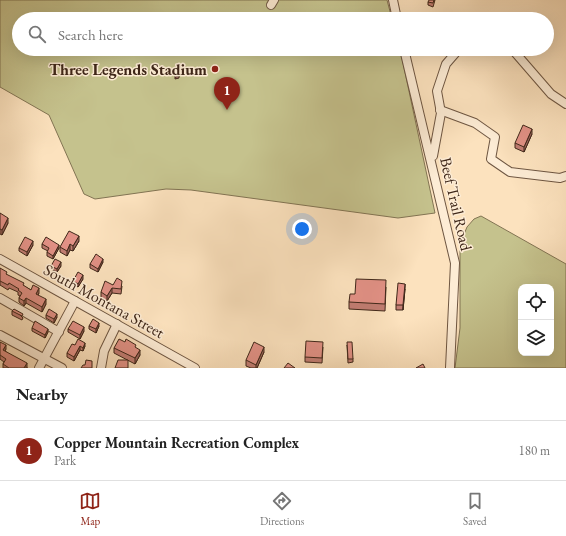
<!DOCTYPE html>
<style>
body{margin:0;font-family:"EB Garamond",serif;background:#f2f2f2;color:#222}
.controls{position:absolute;right:12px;bottom:12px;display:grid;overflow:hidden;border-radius:8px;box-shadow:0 4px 16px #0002}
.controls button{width:36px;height:36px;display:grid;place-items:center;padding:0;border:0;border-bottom:1px solid #e0e0e0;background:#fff;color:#222;font:20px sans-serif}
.you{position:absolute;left:302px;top:229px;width:14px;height:14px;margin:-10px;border:3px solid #fff;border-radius:50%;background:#1a73e8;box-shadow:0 0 0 6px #1a73e833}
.badge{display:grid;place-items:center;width:26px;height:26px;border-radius:50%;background:#8f2418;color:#fff;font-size:13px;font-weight:700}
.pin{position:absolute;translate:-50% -33px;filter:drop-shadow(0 1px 2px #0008)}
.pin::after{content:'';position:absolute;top:21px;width:14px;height:12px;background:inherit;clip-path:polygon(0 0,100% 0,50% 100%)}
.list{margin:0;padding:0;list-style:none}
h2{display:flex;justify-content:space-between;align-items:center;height:52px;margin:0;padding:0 16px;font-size:17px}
h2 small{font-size:13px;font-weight:400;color:#767676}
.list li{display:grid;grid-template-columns:26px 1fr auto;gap:12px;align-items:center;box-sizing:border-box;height:60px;padding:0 16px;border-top:1px solid #e0e0e0}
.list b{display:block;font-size:15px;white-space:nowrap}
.list p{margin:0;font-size:13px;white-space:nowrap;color:#767676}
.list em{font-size:13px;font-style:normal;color:#767676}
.icon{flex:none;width:22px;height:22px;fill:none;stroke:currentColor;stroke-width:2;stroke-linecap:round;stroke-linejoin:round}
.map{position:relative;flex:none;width:566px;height:368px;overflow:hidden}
.search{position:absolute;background:#fff;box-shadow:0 4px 16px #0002;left:12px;right:12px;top:12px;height:44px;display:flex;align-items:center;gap:10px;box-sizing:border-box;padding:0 14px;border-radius:22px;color:#767676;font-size:15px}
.sheet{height:112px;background:#fff}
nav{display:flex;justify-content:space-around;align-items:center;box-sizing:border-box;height:56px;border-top:1px solid #e0e0e0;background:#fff;font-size:11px;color:#767676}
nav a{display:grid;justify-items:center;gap:2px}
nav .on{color:#8f2418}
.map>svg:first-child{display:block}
.green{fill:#c5c28d;stroke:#827453;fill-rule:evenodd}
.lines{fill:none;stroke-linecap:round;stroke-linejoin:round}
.minor-casing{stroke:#6e5642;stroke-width:10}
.minor{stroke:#fdecd5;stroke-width:8}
.wall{fill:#c27d73;stroke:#3f2719}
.shaded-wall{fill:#9e665e;stroke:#3f2719}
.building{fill:#e29186;stroke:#3f2719}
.poi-dot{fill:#8f2418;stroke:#fdecd5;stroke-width:1.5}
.labels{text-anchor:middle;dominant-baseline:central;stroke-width:3;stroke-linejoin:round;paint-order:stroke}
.poi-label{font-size:16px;font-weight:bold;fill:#3f2719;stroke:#fdecd5;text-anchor:end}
.street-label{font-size:16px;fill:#3f2719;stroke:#fdecd5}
</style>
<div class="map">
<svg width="566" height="368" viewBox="0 0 566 368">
<rect width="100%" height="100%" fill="#fce2be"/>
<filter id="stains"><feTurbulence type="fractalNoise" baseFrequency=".005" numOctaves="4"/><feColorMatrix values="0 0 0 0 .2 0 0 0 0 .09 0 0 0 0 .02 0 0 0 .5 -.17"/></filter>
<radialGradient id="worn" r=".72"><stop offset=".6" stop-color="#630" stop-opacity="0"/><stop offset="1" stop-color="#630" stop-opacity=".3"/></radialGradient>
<g class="green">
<polygon points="0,0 387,0 392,19 19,19 19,49 400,49 435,213 398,218 191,190 166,189 95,199 84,194 49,115 0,87"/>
<path d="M481,216L566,264V368H455L460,328V244L467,227L474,219ZM521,287H551V353H521Z"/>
</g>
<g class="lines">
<g class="minor-casing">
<g id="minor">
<polyline points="393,0 397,19"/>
<polyline points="271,5 274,0"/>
<polyline points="404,49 455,263 450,368"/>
<polyline points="512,49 551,94 566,104"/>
<polyline points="440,110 475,123 495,137 491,159 510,172 560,178 566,176"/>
<polyline points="433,156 441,113 437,91 446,64 459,49"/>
<polyline points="0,259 195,368"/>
<polyline points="0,298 59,332"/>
<polyline points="0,335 62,368"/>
<polyline points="39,368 75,301"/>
<polyline points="101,368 104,351 117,324"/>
</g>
</g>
<use href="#minor" class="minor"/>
</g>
<g class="wall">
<polygon points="435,0 433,7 428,5 428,2"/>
<polygon points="532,134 524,152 515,148 515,143"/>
<polygon points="0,213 8,223 2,235 0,234"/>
<polygon points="79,241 73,251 70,250 67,256 60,252 60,247"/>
<polygon points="42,244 59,248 53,259 47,256 47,252 48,251 42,248"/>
<polygon points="33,245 27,256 19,251 19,248"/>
<polygon points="103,262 98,272 90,268 90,264"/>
<polygon points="51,266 61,266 57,272 51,269"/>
<polygon points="0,268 7,275 24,286 31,290 39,293 38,295 46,304 42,312 26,303 24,306 19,302 19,298 20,296 18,295 18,292 9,288 8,290 0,285"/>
<polygon points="83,279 78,287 73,284 73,281"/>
<polygon points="113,285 122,286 121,294 112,293 107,301 101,298 101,292"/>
<polygon points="386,287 385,311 349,309 349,302 355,294"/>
<polygon points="405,289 403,310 396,310 396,305"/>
<polygon points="14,309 23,318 22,320 12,315 12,311"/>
<polygon points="46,315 57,317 54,323 46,318"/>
<polygon points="89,326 99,326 96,333 89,329"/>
<polygon points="32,328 48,332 45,338 32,331"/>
<polygon points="68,329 84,331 80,339 68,332"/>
<polygon points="0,342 6,349 5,351 27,367 27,368 3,368 3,364 4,362 0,359"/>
<polygon points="75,345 85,346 83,351 80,350 74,361 67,357 67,353"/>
<polygon points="347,345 353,359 353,362 348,363"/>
<polygon points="323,347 322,363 305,362 305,357"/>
<polygon points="114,348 136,348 140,355 135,364 114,353"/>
<polygon points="264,352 257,368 251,368 246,366 246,360"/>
</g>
<g class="shaded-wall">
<polygon points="179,76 179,78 175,79 175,77"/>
<polygon points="532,129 532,134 524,152 524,147"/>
<polygon points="8,218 8,223 2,235 2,230"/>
<polygon points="79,236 79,241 73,251 73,246"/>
<polygon points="33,241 33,245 27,256 27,252"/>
<polygon points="70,244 70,250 67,256 67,251"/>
<polygon points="59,245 59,248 53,259 53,256"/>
<polygon points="103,259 103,262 98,272 98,269"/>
<polygon points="61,262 61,266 57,272 57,269"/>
<polygon points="83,275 83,279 78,287 78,284"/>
<polygon points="405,284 405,289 403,310 403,305"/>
<polygon points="39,288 39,293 36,298 36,294"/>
<polygon points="112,288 112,293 107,301 107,296"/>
<polygon points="26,298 26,303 24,306 24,301"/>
<polygon points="46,299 46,304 42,312 42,307"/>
<polygon points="57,314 57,317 54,323 54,319"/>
<polygon points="99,323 99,326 96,333 96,329"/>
<polygon points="84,327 84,331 80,339 80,335"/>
<polygon points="48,329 48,332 45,338 45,335"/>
<polygon points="85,343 85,346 83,351 83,348"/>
<polygon points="6,345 6,349 3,354 3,350"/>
<polygon points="80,346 80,350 74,361 74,357"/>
<polygon points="264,347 264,352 257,368 256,368 256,365"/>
<polygon points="140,350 140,355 135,364 135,358"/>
<polygon points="27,363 27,368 24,368"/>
</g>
<g class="building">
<polygon points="429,0 434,0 433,3 428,2"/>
<polygon points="178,70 179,76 175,77 173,71"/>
<polygon points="523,125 532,129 524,147 515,143"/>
<polygon points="0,213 8,218 2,230 0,229"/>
<polygon points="69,231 79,236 73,246 70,244 67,251 60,247"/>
<polygon points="25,237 33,241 27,252 19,248"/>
<polygon points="46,237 59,245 53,256 47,252 49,248 42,244"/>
<polygon points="96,254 103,259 98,269 90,264"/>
<polygon points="55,259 61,262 57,269 51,266"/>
<polygon points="0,268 7,272 6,274 24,283 23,285 31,290 33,285 39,288 36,294 46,299 42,307 26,298 24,301 19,298 22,293 18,290 19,289 9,283 8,285 0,281"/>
<polygon points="78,272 83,275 78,284 73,281"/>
<polygon points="117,278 122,281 121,289 112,288 107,296 101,292 105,281 113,285"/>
<polygon points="356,279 386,280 385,304 349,302 350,294 355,294"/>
<polygon points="398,283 405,284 403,305 396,305"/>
<polygon points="14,309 23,314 22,316 12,311"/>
<polygon points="49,309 57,314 54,319 46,315"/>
<polygon points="93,319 99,323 96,329 89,326"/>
<polygon points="35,321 48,329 45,335 32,328"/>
<polygon points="73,321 84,327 80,335 68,329"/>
<polygon points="78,339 85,343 83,348 80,346 74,357 67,353 72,344 75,345"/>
<polygon points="119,339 125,342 126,339 136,345 135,347 140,350 135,358 114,348"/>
<polygon points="306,341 323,342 322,358 305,357"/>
<polygon points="0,342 6,345 3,350 27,363 24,368 9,368 3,364 6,359 0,355"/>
<polygon points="254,342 264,347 256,365 246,360"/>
<polygon points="347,342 352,342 353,359 348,359"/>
<polygon points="86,360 92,361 92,368 81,368 83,365 85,365"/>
<polygon points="118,360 128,360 128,368 115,368"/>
<polygon points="288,363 295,368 284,368"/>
<polygon points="423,364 425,368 416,368"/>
</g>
<circle class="poi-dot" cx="215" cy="69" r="4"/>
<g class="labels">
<g class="poi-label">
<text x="207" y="69">Three Legends Stadium</text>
</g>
<g class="street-label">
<text transform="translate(456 204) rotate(77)">Beef Trail Road</text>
<text transform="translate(104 301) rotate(29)">South Montana Street</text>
</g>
</g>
<rect width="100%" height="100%" filter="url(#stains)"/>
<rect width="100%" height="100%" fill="url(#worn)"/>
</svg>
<div class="controls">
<button><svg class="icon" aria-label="locate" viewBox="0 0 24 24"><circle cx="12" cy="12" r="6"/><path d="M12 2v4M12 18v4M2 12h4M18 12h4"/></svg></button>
<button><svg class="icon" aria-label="layers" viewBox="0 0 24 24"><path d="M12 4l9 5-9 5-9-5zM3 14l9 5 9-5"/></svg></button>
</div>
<div class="you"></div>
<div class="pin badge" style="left:227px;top:110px">1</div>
<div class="search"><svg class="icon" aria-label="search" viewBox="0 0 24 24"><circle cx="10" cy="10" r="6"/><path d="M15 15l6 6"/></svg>Search here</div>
</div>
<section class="sheet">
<h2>Nearby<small></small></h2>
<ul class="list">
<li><span class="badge">1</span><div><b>Copper Mountain Recreation Complex</b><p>Park</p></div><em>180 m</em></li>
</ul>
</section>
<nav>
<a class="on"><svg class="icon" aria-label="map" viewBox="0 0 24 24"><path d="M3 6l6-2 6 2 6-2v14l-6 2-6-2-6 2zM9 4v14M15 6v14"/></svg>Map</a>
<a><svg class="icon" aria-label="directions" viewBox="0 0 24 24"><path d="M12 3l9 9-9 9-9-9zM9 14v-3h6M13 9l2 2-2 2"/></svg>Directions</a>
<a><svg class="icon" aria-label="saved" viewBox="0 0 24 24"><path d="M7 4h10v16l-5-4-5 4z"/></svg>Saved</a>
</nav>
